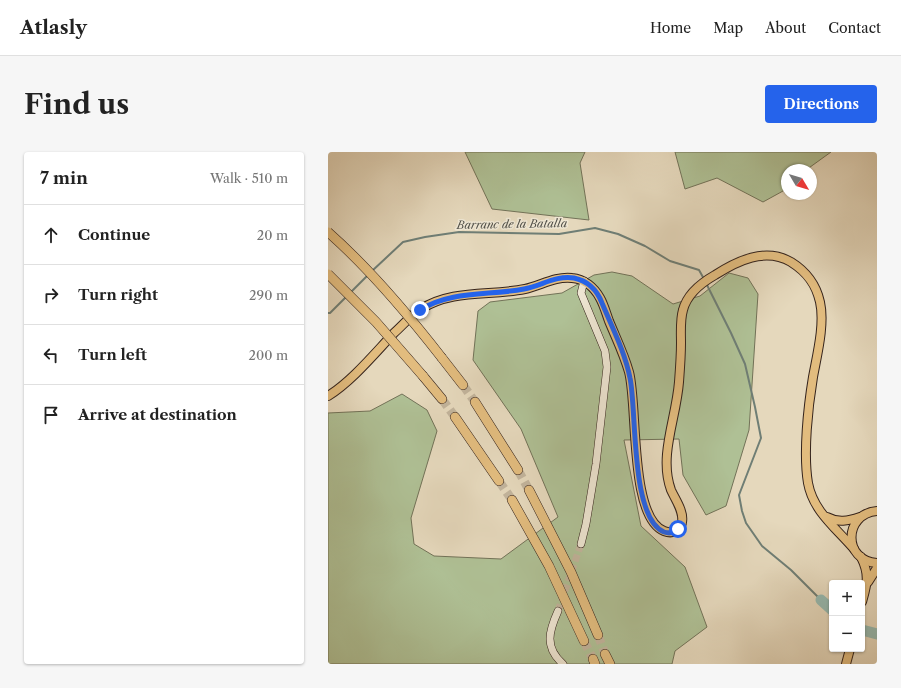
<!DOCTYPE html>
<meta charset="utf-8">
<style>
body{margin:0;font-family:"Libre Caslon Text",serif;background:#f6f6f6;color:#222}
.controls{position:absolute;right:12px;bottom:12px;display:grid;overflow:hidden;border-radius:4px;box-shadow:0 1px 3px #0004}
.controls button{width:36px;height:36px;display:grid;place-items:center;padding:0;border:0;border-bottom:1px solid #e0e0e0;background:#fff;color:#222;font:20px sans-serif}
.compass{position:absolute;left:453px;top:12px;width:36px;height:36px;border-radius:50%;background:#fff;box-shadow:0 1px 3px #0004;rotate:128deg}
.stop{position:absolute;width:12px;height:12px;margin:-9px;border:3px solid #2563eb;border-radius:50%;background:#fff}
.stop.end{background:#2563eb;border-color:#fff;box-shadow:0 1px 4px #0008}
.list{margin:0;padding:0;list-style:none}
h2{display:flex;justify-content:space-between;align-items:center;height:52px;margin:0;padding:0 16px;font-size:17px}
h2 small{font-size:13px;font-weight:400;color:#767676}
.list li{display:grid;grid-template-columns:26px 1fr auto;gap:12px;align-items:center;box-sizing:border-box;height:60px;padding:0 16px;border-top:1px solid #e0e0e0}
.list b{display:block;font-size:15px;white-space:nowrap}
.list em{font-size:13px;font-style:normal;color:#767676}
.icon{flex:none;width:22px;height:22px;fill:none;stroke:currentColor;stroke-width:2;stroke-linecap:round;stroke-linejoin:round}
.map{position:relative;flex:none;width:549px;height:512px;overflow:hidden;border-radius:4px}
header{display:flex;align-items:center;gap:24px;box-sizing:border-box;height:56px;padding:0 20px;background:#fff;border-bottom:1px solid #e0e0e0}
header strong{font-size:19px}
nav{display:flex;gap:22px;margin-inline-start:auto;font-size:14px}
.intro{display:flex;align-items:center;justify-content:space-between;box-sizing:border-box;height:96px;padding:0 24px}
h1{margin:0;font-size:28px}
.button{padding:10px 18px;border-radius:4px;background:#2563eb;color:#fff;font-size:14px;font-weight:700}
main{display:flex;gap:24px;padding:0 24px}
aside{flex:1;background:#fff;border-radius:4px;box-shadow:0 1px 3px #0004}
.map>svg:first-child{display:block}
.green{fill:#afc095;stroke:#727258}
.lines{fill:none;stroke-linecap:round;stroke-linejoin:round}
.stream{stroke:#6f7e75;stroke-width:2}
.river{stroke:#96bab1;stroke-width:11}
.secondary-tunnel{stroke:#c2b49c;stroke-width:7;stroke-dasharray:7 3.5;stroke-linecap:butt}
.highway-tunnel{stroke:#c2b49c;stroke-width:9;stroke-dasharray:9 4.5;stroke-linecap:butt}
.secondary-casing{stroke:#34231c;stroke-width:8}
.primary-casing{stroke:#34231c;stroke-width:10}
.highway-casing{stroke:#34231c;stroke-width:10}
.secondary{stroke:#eee6d3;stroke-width:7}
.primary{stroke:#e2bc7e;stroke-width:8}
.highway{stroke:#e2bc7e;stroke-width:9}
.highway-bridge-casing{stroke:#34231c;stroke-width:10;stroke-linecap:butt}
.highway-bridge{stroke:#e2bc7e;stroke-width:9}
.route{stroke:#2563eb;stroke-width:5}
.labels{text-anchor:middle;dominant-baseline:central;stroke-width:3;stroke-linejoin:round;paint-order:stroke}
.water-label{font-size:11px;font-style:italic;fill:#515049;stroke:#eee6d3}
</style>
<header>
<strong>Atlasly</strong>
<nav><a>Home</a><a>Map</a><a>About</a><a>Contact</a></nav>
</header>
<div class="intro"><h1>Find us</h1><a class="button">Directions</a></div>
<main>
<aside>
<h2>7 min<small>Walk · 510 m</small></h2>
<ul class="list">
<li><svg class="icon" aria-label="ahead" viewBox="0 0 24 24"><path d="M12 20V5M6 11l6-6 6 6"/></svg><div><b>Continue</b></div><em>20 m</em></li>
<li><svg class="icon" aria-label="right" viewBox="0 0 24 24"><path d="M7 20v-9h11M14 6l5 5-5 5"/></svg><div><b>Turn right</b></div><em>290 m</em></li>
<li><svg class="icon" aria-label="left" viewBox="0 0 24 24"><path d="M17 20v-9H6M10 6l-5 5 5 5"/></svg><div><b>Turn left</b></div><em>200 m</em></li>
<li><svg class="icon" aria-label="arrive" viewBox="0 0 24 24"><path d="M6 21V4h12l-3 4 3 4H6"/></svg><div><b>Arrive at destination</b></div></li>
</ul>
</aside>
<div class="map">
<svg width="549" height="512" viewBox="0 0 549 512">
<rect width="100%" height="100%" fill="#e5d8bc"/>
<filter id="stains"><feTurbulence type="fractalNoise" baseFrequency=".005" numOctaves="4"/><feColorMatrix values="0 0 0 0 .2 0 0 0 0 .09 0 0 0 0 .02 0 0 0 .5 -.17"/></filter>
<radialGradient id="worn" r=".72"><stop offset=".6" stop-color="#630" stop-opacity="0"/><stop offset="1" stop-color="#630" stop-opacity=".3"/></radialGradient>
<g class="green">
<polygon points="137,0 257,0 252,11 261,68 164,57"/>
<polygon points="347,0 503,0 478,18 459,18 459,35 455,39 435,50 389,26 357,37"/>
<polygon points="284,120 304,124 345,152 372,144 401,121 420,126 430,142 421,278 398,354 378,363 355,323 351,287 296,288 313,374 357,415 379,475 347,499 344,512 0,512 0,261 42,259 74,242 99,258 109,279 83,366 86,392 106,404 173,407 230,365 193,277 145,208 150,159 162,150 234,141 266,123"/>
</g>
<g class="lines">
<g class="stream">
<polyline points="44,119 75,90 97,85 131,80 231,82 267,76 290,82 317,94 342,109 371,118 376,127"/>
<polyline points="378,131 403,181 417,212 427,255 433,286 411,343 414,359 418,371 434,394 463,418 493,448"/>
<polyline points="23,140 41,122"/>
<polyline points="0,161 2,161 18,145"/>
</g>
<g class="river">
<polyline points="493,448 504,458"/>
<polyline points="534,478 549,482"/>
</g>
<polyline class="secondary-tunnel" points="230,459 253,392"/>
<g class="highway-tunnel">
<polyline points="135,233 147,250"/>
<polyline points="114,247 127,265"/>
<polyline points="190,318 201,338"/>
<polyline points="171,329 184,348"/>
<polyline points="270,483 277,502"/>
<polyline points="256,489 265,507"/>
</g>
<g class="secondary-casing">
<g id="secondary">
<polyline points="253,392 258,372 268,312 279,215 277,199 253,141 256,129"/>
<path d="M230,459C221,479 216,495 235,512"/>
</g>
</g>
<g class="primary-casing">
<g id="primary">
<path d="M0,244C24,229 46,202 66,181C75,173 83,163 93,157C124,137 162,144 197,137C212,134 227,124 244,126C256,127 266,135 272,146C276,153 278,161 281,169C288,186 296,202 301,220C310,253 301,365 336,379C341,381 346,381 350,377C352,375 354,372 354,370C356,359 347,347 343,338C339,327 338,314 339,302C341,278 349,255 351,230C352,217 353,204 353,191C353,181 352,168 355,158C359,142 373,131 387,123C409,109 437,95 463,110C479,120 488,132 492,150C497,172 489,203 485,225C480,255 475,301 480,331C485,359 508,376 526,397"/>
<path d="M549,359C515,362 515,409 549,411"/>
<path d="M499,365C510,371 520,369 532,365"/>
<path d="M533,405C542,423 539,432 534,450"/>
<polyline points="540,430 549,416"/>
<polyline points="518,512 522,497"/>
</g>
</g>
<g class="highway-casing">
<g id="highway">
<polyline points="114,206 135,233"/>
<polyline points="95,224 114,247"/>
<polyline points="147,250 190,318"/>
<polyline points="127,265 171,329"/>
<polyline points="201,338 243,420 270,483"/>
<polyline points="184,348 221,414 256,489"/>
<polyline points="277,502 282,512"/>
<polyline points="265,507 267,512"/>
</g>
</g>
<use href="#secondary" class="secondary"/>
<use href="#primary" class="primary"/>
<use href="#highway" class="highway"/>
<g class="highway-bridge-casing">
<g id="highway-bridge">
<path d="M0,80C43,118 79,161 114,206"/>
<polyline points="0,122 48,170 95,224"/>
</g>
</g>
<use href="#highway-bridge" class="highway-bridge"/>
</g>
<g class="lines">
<path class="route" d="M92,158C124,138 161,144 196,137C213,134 228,123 246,126C260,129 269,138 274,151C284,175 297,200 302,226C309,258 302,366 336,380C342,382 346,381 350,377"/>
</g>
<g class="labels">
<g class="water-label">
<text transform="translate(184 72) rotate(-1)">Barranc de la Batalla</text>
</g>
</g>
<rect width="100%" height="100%" filter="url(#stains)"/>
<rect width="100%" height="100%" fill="url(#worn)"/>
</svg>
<div class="controls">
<button>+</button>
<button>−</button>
</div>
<svg class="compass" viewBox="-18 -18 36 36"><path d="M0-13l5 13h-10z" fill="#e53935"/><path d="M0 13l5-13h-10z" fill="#767676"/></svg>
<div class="stop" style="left:350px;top:377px"></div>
<div class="stop end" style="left:92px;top:158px"></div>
</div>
</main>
